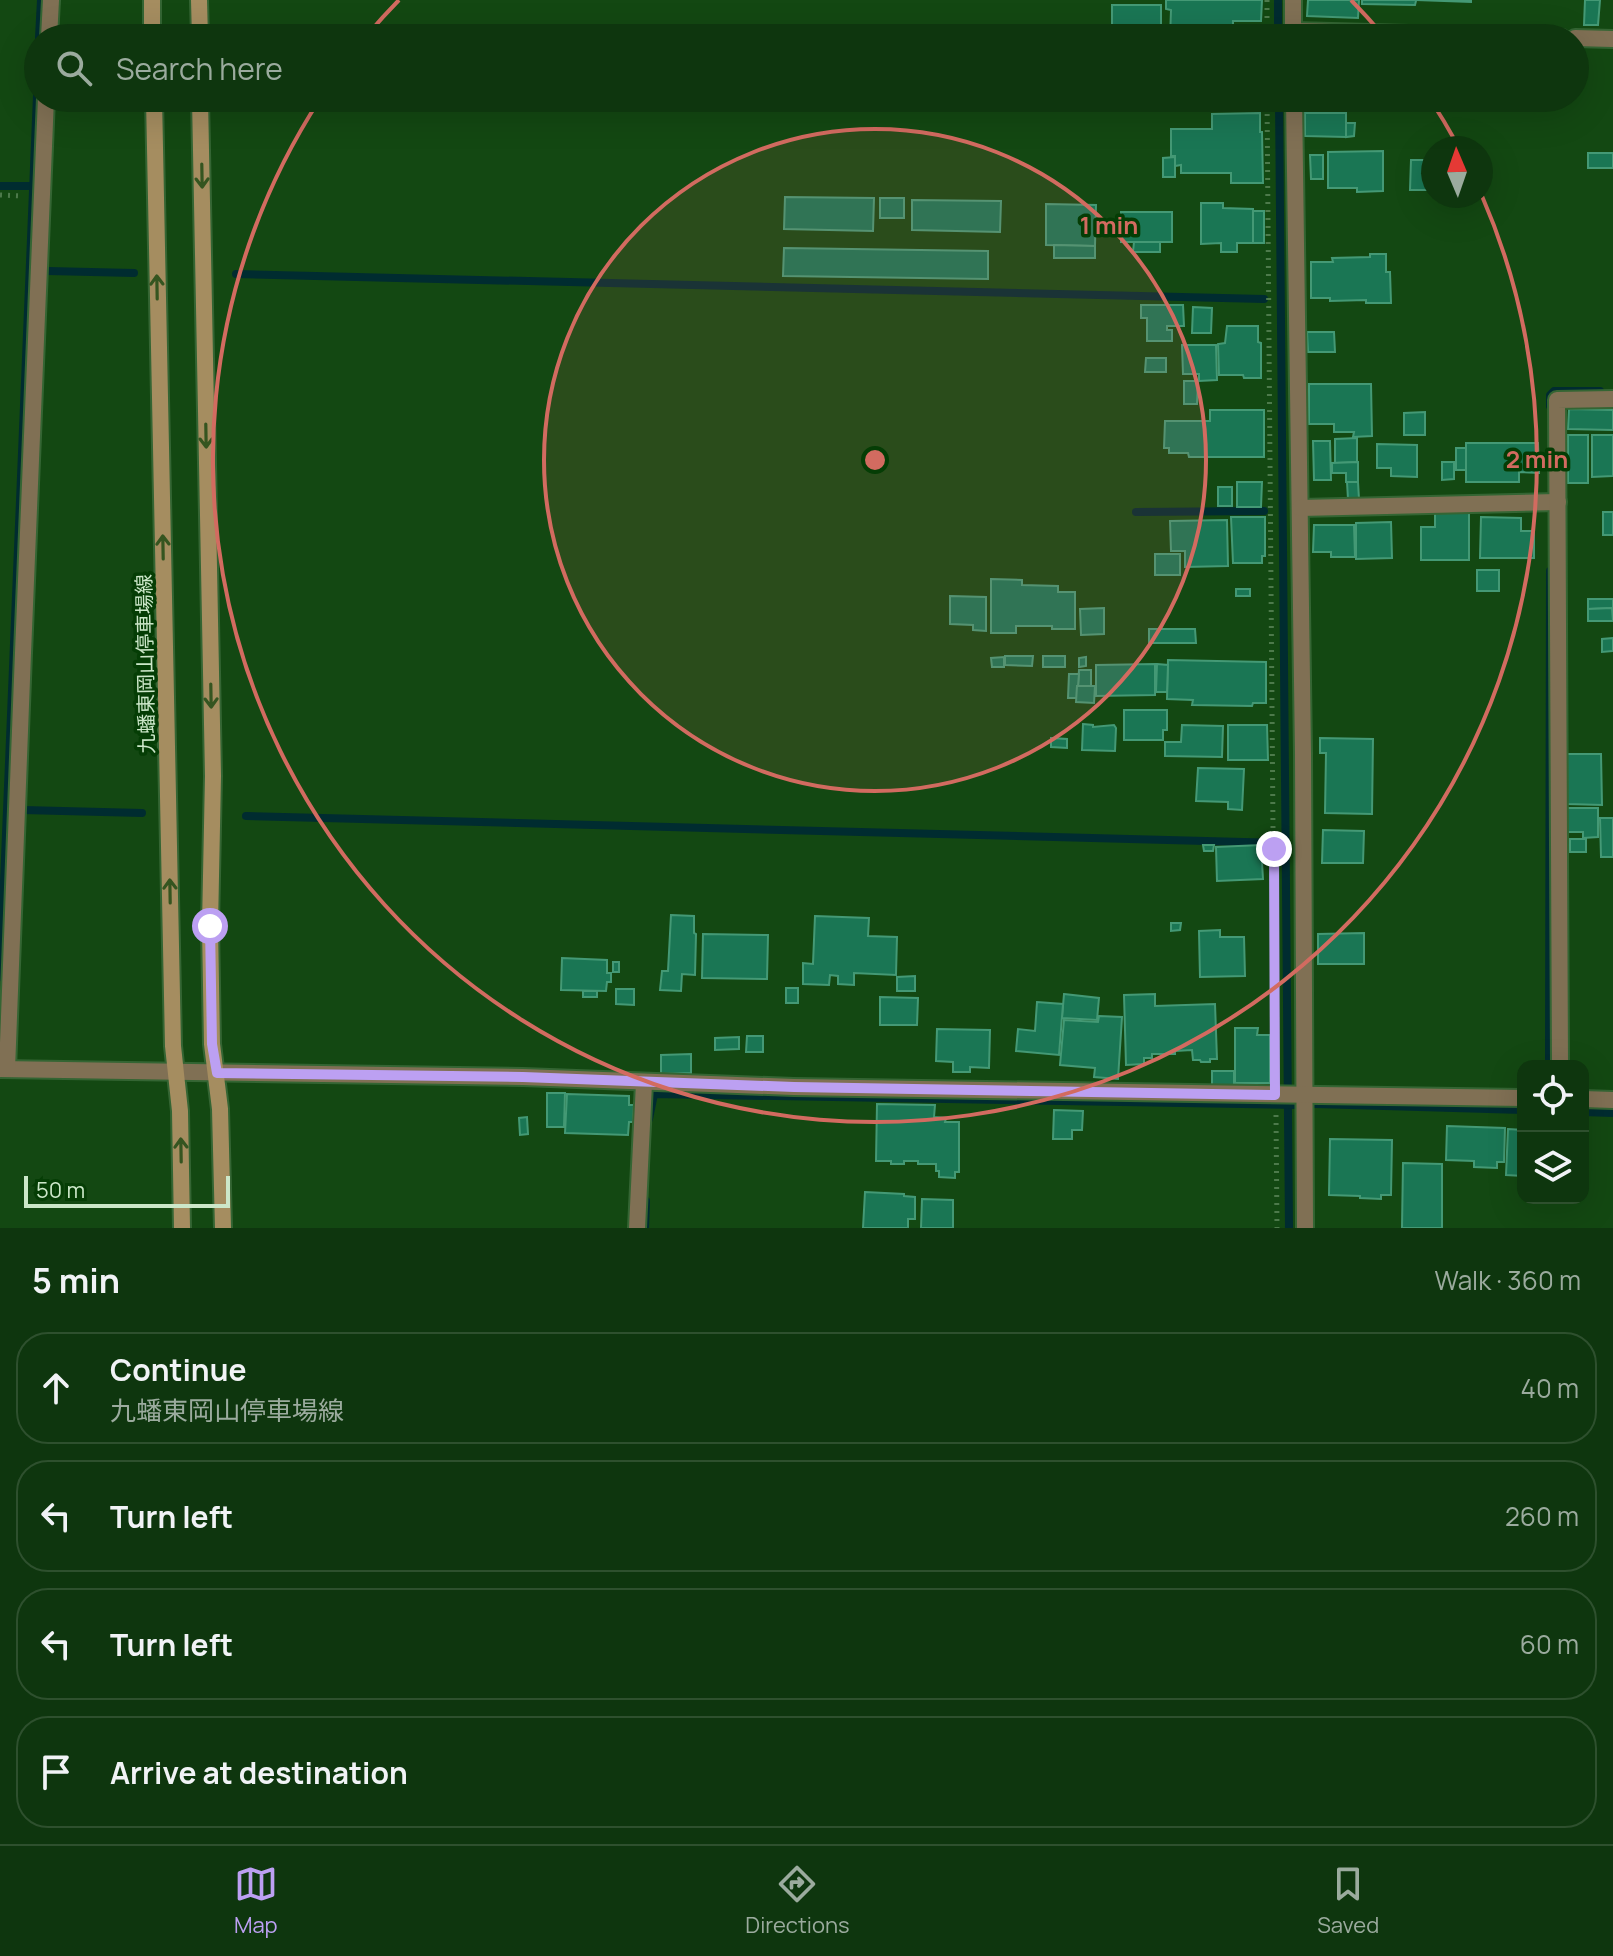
<!DOCTYPE html>
<meta charset="utf-8">
<style>
body{margin:0;font-family:Manrope,"Noto Sans JP",sans-serif;background:#173e17;color:#f1f3f6}
.controls{position:absolute;right:24px;bottom:24px;display:grid;overflow:hidden;border-radius:16px;box-shadow:0 8px 32px #0002}
.controls button{width:72px;height:72px;display:grid;place-items:center;padding:0;border:0;border-bottom:2px solid #2e502e;background:#0e360e;color:#f1f3f6;font:40px sans-serif}
.compass{position:absolute;left:1421px;top:136px;width:72px;height:72px;border-radius:50%;background:#0e360e;box-shadow:0 8px 32px #0002;rotate:358deg}
.scale{position:absolute;left:24px;bottom:20px;width:206px;box-sizing:border-box;padding-left:8px;border:4px solid #cce7c9;border-top:0;font-size:22px;line-height:28px;white-space:nowrap;color:#cce7c9;-webkit-text-stroke:6px #053d05;paint-order:stroke}
.stop{position:absolute;width:24px;height:24px;margin:-18px;border:6px solid #bca0f2;border-radius:50%;background:#fff}
.stop.end{background:#bca0f2;border-color:#fff;box-shadow:0 2px 8px #0008}
.list{margin:0;padding:0;list-style:none}
h2{display:flex;justify-content:space-between;align-items:center;height:104px;margin:0;padding:0 32px;font-size:34px}
h2 small{font-size:26px;font-weight:400;color:#9bab9e}
.list li{display:grid;grid-template-columns:52px 1fr auto;gap:24px;align-items:center;box-sizing:border-box;height:112px;margin:0 16px 16px;padding:0 16px;border:2px solid #2e502e;border-radius:32px}
.list b{display:block;font-size:30px;white-space:nowrap}
.list p{margin:0;font-size:26px;white-space:nowrap;color:#9bab9e}
.list em{font-size:26px;font-style:normal;color:#9bab9e}
.icon{flex:none;width:44px;height:44px;fill:none;stroke:currentColor;stroke-width:2;stroke-linecap:round;stroke-linejoin:round}
.map{position:relative;flex:none;width:1613px;height:1228px;overflow:hidden}
.search{position:absolute;background:#0e360e;box-shadow:0 8px 32px #0002;left:24px;right:24px;top:24px;height:88px;display:flex;align-items:center;gap:20px;box-sizing:border-box;padding:0 28px;border-radius:44px;color:#9bab9e;font-size:30px}
.sheet{height:616px;background:#0e360e}
nav{display:flex;justify-content:space-around;align-items:center;box-sizing:border-box;height:112px;border-top:2px solid #2e502e;background:#0e360e;font-size:22px;color:#9bab9e}
nav a{display:grid;justify-items:center;gap:4px}
nav .on{color:#bca0f2}
.map>svg:first-child{display:block}
.lines{fill:none;stroke-linecap:round;stroke-linejoin:round}
.stream{stroke:#002c30;stroke-width:8}
.building{fill:#1a7654;stroke:#449975;stroke-width:2}
.minor-casing{stroke:#346533;stroke-width:20}
.secondary-casing{stroke:#346533;stroke-width:20}
.path{stroke:#4d7a4b;stroke-width:5;stroke-dasharray:2 6;stroke-linecap:butt}
.minor{stroke:#807054;stroke-width:16}
.secondary{stroke:#a58d60;stroke-width:16}
.oneway{stroke:#355520}
.route{stroke:#bca0f2;stroke-width:10}
.ring{fill:none;stroke:#d26b60;stroke-width:4}
.labels{text-anchor:middle;dominant-baseline:central;stroke-width:7;stroke-linejoin:round;paint-order:stroke}
.street-label{font-size:20px;fill:#cce7c9;stroke:#053d05}
.centre{fill:#d26b60;stroke:#053d05;stroke-width:4}
.ring-label{font-size:24px;text-anchor:middle;font-weight:bold;fill:#d26b60;stroke:#053d05;stroke-width:7;stroke-linejoin:round;paint-order:stroke}
</style>
<div class="map">
<svg width="1613" height="1228" viewBox="0 0 1613 1228">
<rect width="100%" height="100%" fill="#134812"/>
<g class="lines">
<g class="stream">
<polyline points="1278,0 1278,38"/>
<polyline points="39,38 41,0"/>
<polyline points="1279,98 1289,1228"/>
<polyline points="0,186 33,186"/>
<polyline points="48,271 134,273"/>
<polyline points="236,274 1264,299"/>
<polyline points="1550,406 1550,395 1554,391 1600,391"/>
<polyline points="1136,512 1264,511"/>
<polyline points="23,810 142,813"/>
<polyline points="246,816 1285,843"/>
<polyline points="0,977 38,72"/>
<polyline points="1549,1066 1550,571"/>
<polyline points="1315,1104 1523,1110"/>
<polyline points="1583,1112 1613,1113"/>
<polyline points="649,1119 654,1094 1296,1105"/>
<polyline points="645,1228 646,1201"/>
</g>
</g>
<g class="building">
<polygon points="1166,0 1262,0 1261,21 1233,21 1233,38 1170,38 1171,10 1166,9"/>
<polygon points="1308,0 1359,0 1358,18 1307,16"/>
<polygon points="1362,0 1416,0 1416,1 1415,5 1362,4"/>
<polygon points="1416,0 1471,0 1471,2"/>
<polygon points="1585,0 1600,0 1598,25 1584,25"/>
<polygon points="1112,5 1161,5 1161,35 1150,35 1150,38 1112,38"/>
<polygon points="1260,113 1260,132 1262,132 1263,183 1231,183 1231,173 1181,173 1181,165 1175,166 1175,156 1171,156 1171,129 1212,129 1212,114"/>
<polygon points="1305,113 1346,113 1346,137 1305,136"/>
<polygon points="1346,123 1355,123 1354,136 1346,137"/>
<polygon points="1383,151 1383,191 1357,192 1357,188 1328,188 1328,152"/>
<rect x="1588" y="153" width="25" height="15"/>
<polygon points="1310,155 1323,155 1323,179 1311,179"/>
<polygon points="1175,157 1175,177 1163,177 1163,158"/>
<polygon points="1411,160 1433,160 1433,190 1410,190"/>
<polygon points="785,197 874,198 873,231 784,229"/>
<rect x="880" y="198" width="24" height="20"/>
<polygon points="912,200 1001,201 1000,232 912,230"/>
<polygon points="1201,203 1223,203 1223,208 1253,209 1253,243 1237,243 1237,252 1221,252 1221,243 1201,244"/>
<polygon points="1046,204 1096,205 1095,246 1046,245"/>
<rect x="1253" y="211" width="11" height="32"/>
<rect x="1121" y="212" width="51" height="30"/>
<polygon points="1134,242 1160,242 1160,252 1133,252"/>
<polygon points="1054,245 1095,246 1095,258 1054,258"/>
<polygon points="784,248 988,251 988,279 783,276"/>
<polygon points="1370,254 1386,254 1386,272 1390,272 1391,303 1366,303 1366,300 1330,301 1330,298 1311,298 1311,262 1333,262 1332,258 1370,257"/>
<polygon points="1141,305 1183,305 1184,326 1167,326 1167,330 1172,330 1172,341 1147,341 1147,318 1141,318"/>
<polygon points="1193,307 1212,308 1211,333 1192,333"/>
<polygon points="1227,326 1258,326 1258,342 1261,343 1261,378 1244,378 1243,375 1219,375 1218,344 1225,343"/>
<polygon points="1307,332 1334,332 1335,352 1308,352"/>
<polygon points="1182,345 1216,345 1217,380 1199,381 1199,374 1183,374"/>
<polygon points="1146,358 1166,358 1166,372 1145,372"/>
<polygon points="1184,381 1198,381 1197,404 1184,404"/>
<polygon points="1309,384 1371,384 1372,436 1353,437 1354,432 1334,432 1334,424 1309,424"/>
<polygon points="1569,409 1613,410 1613,430 1568,429"/>
<polygon points="1210,410 1264,410 1264,457 1189,457 1188,453 1169,453 1169,448 1164,448 1165,421 1210,421"/>
<polygon points="1425,412 1425,435 1404,435 1404,413"/>
<rect x="1568" y="435" width="20" height="48"/>
<polygon points="1592,435 1613,435 1613,476 1592,477"/>
<polygon points="1357,438 1357,462 1335,463 1335,439"/>
<polygon points="1313,441 1330,441 1331,480 1314,480"/>
<polygon points="1466,443 1538,443 1539,473 1519,472 1519,482 1466,482"/>
<polygon points="1377,444 1417,445 1417,477 1391,476 1391,468 1377,468"/>
<rect x="1456" y="448" width="10" height="22"/>
<polygon points="1358,462 1358,482 1346,482 1346,473 1332,473 1332,463"/>
<polygon points="1442,462 1454,462 1454,479 1442,480"/>
<polygon points="1237,482 1262,482 1261,507 1237,507"/>
<polygon points="1347,482 1358,482 1359,499 1348,499"/>
<rect x="1218" y="487" width="14" height="19"/>
<polygon points="1435,509 1469,509 1469,560 1421,560 1421,527 1435,527"/>
<rect x="1603" y="512" width="10" height="23"/>
<polygon points="1231,517 1265,517 1265,556 1262,556 1262,563 1233,563"/>
<polygon points="1481,517 1521,518 1521,531 1534,531 1534,558 1480,558"/>
<polygon points="1227,520 1228,566 1185,567 1185,551 1171,551 1170,521"/>
<polygon points="1391,522 1392,558 1356,559 1356,523"/>
<polygon points="1314,525 1354,525 1355,557 1331,557 1331,552 1313,552"/>
<rect x="1155" y="554" width="25" height="21"/>
<rect x="1477" y="570" width="22" height="21"/>
<polygon points="991,579 1022,580 1022,585 1058,586 1058,592 1075,592 1075,629 1052,629 1052,626 1016,626 1016,633 991,633"/>
<rect x="1236" y="589" width="14" height="7"/>
<polygon points="950,596 986,597 986,631 973,630 973,625 950,624"/>
<polygon points="1588,599 1613,599 1613,621 1612,608 1588,609"/>
<polygon points="1104,608 1104,634 1081,635 1080,609"/>
<polygon points="1612,608 1613,621 1588,621 1588,609"/>
<polygon points="1149,629 1195,629 1196,643 1149,643"/>
<polygon points="1613,638 1613,651 1602,652 1602,639"/>
<polygon points="1005,656 1033,656 1032,666 1005,665"/>
<rect x="1043" y="656" width="22" height="11"/>
<polygon points="1004,657 1004,667 992,667 991,658"/>
<polygon points="1086,657 1086,666 1079,667 1079,658"/>
<polygon points="1168,660 1266,662 1266,703 1253,703 1252,706 1192,705 1193,700 1167,699"/>
<polygon points="1155,664 1155,695 1096,696 1096,665"/>
<polygon points="1157,664 1168,665 1167,692 1156,692"/>
<polygon points="1079,670 1091,670 1091,686 1078,686"/>
<polygon points="1069,674 1079,674 1077,698 1068,698"/>
<polygon points="1077,686 1095,686 1094,703 1076,702"/>
<polygon points="1124,710 1167,710 1167,730 1163,730 1163,740 1124,740"/>
<polygon points="1083,724 1093,725 1093,727 1114,725 1116,728 1115,751 1082,750"/>
<polygon points="1182,725 1223,726 1222,757 1165,756 1165,742 1181,742"/>
<polygon points="1228,725 1267,725 1268,760 1228,760"/>
<polygon points="1051,738 1067,739 1067,748 1051,747"/>
<polygon points="1320,738 1373,739 1372,814 1325,813 1326,753 1320,753"/>
<polygon points="1567,754 1601,754 1602,805 1567,804"/>
<polygon points="1198,768 1244,769 1242,810 1228,809 1228,802 1196,801"/>
<polygon points="1566,808 1598,808 1598,837 1583,838 1583,832 1567,832"/>
<polygon points="1600,818 1613,818 1613,857 1601,857"/>
<polygon points="1323,830 1364,831 1363,863 1322,863"/>
<rect x="1570" y="839" width="16" height="13"/>
<polygon points="1203,845 1214,845 1213,851 1204,851"/>
<polygon points="1261,845 1263,879 1217,881 1216,847"/>
<polygon points="671,915 694,916 694,933 696,934 695,975 682,974 681,991 660,990 662,971 668,971"/>
<polygon points="815,916 869,918 868,936 897,937 896,975 854,973 854,985 838,984 838,976 830,975 829,985 803,984 803,963 813,964"/>
<polygon points="1171,923 1181,923 1180,930 1171,931"/>
<polygon points="1220,930 1220,937 1244,937 1245,976 1200,977 1199,931"/>
<polygon points="1364,933 1364,964 1318,964 1318,934"/>
<polygon points="703,934 768,935 767,979 702,978"/>
<polygon points="562,958 607,960 607,973 611,973 611,982 607,982 606,991 561,990"/>
<rect x="613" y="962" width="6" height="10"/>
<polygon points="915,976 915,991 897,991 897,977"/>
<rect x="786" y="988" width="12" height="15"/>
<polygon points="616,989 634,989 634,1005 616,1004"/>
<rect x="583" y="991" width="14" height="6"/>
<polygon points="1064,994 1099,998 1097,1020 1062,1018"/>
<polygon points="1155,994 1155,1006 1215,1004 1217,1059 1210,1059 1210,1062 1201,1062 1200,1060 1193,1060 1192,1050 1175,1051 1175,1054 1152,1054 1152,1058 1144,1058 1144,1064 1126,1065 1124,995"/>
<polygon points="880,997 918,998 917,1025 880,1025"/>
<polygon points="1037,1002 1063,1004 1059,1055 1016,1051 1018,1029 1035,1031"/>
<polygon points="1099,1016 1122,1017 1118,1079 1094,1077 1095,1068 1060,1065 1064,1020 1098,1022"/>
<polygon points="1235,1028 1258,1028 1257,1035 1270,1035 1270,1083 1235,1083"/>
<polygon points="937,1029 990,1030 989,1068 970,1067 970,1072 953,1072 953,1062 936,1061"/>
<polygon points="747,1036 763,1036 763,1052 746,1052"/>
<polygon points="739,1037 739,1049 715,1050 715,1038"/>
<polygon points="691,1054 691,1073 661,1074 661,1055"/>
<rect x="1212" y="1071" width="22" height="14"/>
<polygon points="547,1093 565,1093 564,1127 547,1127"/>
<polygon points="567,1094 629,1096 629,1105 634,1105 633,1122 629,1122 628,1135 565,1133"/>
<polygon points="877,1104 935,1105 934,1117 946,1118 945,1122 959,1122 959,1172 955,1172 955,1178 939,1177 939,1171 936,1171 936,1164 918,1164 918,1161 904,1161 904,1164 891,1164 891,1161 876,1161"/>
<polygon points="1054,1110 1083,1111 1082,1130 1072,1130 1072,1139 1053,1139"/>
<polygon points="527,1117 528,1134 520,1135 519,1118"/>
<polygon points="1447,1126 1505,1128 1504,1162 1497,1162 1497,1168 1474,1167 1474,1161 1446,1160"/>
<polygon points="1508,1129 1523,1130 1523,1176 1506,1175"/>
<polygon points="1330,1139 1392,1140 1391,1195 1381,1195 1381,1199 1360,1198 1360,1196 1329,1195"/>
<polygon points="1403,1163 1442,1164 1442,1228 1402,1228"/>
<polygon points="865,1192 904,1194 904,1196 915,1197 915,1219 908,1219 908,1228 863,1228"/>
<polygon points="922,1199 953,1200 953,1228 921,1228"/>
</g>
<g class="lines">
<g class="minor-casing">
<g id="minor">
<polyline points="1293,0 1293,38"/>
<polyline points="1293,31 1562,38"/>
<polyline points="49,38 51,0"/>
<polyline points="1575,38 1613,39"/>
<polyline points="1294,98 1303,753 1305,1228"/>
<polyline points="1300,508 1558,502"/>
<polyline points="1560,1066 1557,400 1613,399"/>
<polyline points="0,1069 523,1077 794,1087 1523,1098"/>
<polyline points="7,1069 23,653 46,98"/>
<polyline points="1583,1099 1613,1100"/>
<polyline points="637,1228 644,1083"/>
</g>
</g>
<g class="secondary-casing">
<g id="secondary">
<polyline points="152,0 152,38"/>
<polyline points="199,0 200,38"/>
<polyline points="154,98 173,1046 180,1111 182,1228"/>
<polyline points="200,98 213,776 210,926 212,1044 220,1109 223,1228"/>
</g>
</g>
<g class="path">
<polyline points="1267,0 1267,38"/>
<polyline points="1267,98 1275,1073"/>
<polyline points="0,195 23,196"/>
<polyline points="1276,1115 1277,1228"/>
</g>
<use href="#minor" class="minor"/>
<use href="#secondary" class="secondary"/>
</g>
<defs><path id="oneway-shaft" d="M-6 0H5M1.5-3L5.5 0L1.5 3" fill="none" stroke-width="1.6" stroke-linecap="round" stroke-linejoin="round" transform="scale(2)"/></defs>
<g class="oneway">
<use href="#oneway-shaft" transform="translate(202 176) rotate(89)"/>
<use href="#oneway-shaft" transform="translate(157 287) rotate(-91)"/>
<use href="#oneway-shaft" transform="translate(206 436) rotate(89)"/>
<use href="#oneway-shaft" transform="translate(163 547) rotate(-91)"/>
<use href="#oneway-shaft" transform="translate(211 696) rotate(89)"/>
<use href="#oneway-shaft" transform="translate(170 891) rotate(-91)"/>
<use href="#oneway-shaft" transform="translate(181 1150) rotate(-91)"/>
</g>
<g class="lines">
<polyline class="route" points="210,926 212,1044 217,1073 523,1077 794,1087 1275,1095 1274,849"/>
</g>
<circle cx="875" cy="460" r="331" fill="#d26b60" fill-opacity=".12"/>
<g class="ring">
<circle cx="875" cy="460" r="331"/>
<path d="M368 34A662 662 0 0 1 399 0M1351 0A662 662 0 0 1 1382 34M1430 99A662 662 0 0 1 1457 144M1482 196A662 662 0 1 1 320 99"/>
</g>
<g class="labels">
<g class="street-label">
<text transform="translate(145 664) rotate(-91)">九蟠東岡山停車場線</text>
</g>
</g>
<circle cx="875" cy="460" r="12" class="centre"/>
<g class="ring-label">
<text x="1109" y="234">1 min</text>
<text x="1537" y="468">2 min</text>
</g>
</svg>
<div class="controls">
<button><svg class="icon" aria-label="locate" viewBox="0 0 24 24"><circle cx="12" cy="12" r="6"/><path d="M12 2v4M12 18v4M2 12h4M18 12h4"/></svg></button>
<button><svg class="icon" aria-label="layers" viewBox="0 0 24 24"><path d="M12 4l9 5-9 5-9-5zM3 14l9 5 9-5"/></svg></button>
</div>
<svg class="compass" viewBox="-18 -18 36 36"><path d="M0-13l5 13h-10z" fill="#e53935"/><path d="M0 13l5-13h-10z" fill="#9bab9e"/></svg>
<div class="scale">50 m</div>
<div class="stop" style="left:210px;top:926px"></div>
<div class="stop end" style="left:1274px;top:849px"></div>
<div class="search"><svg class="icon" aria-label="search" viewBox="0 0 24 24"><circle cx="10" cy="10" r="6"/><path d="M15 15l6 6"/></svg>Search here</div>
</div>
<section class="sheet">
<h2>5 min<small>Walk · 360 m</small></h2>
<ul class="list">
<li><svg class="icon" aria-label="ahead" viewBox="0 0 24 24"><path d="M12 20V5M6 11l6-6 6 6"/></svg><div><b>Continue</b><p>九蟠東岡山停車場線</p></div><em>40 m</em></li>
<li><svg class="icon" aria-label="left" viewBox="0 0 24 24"><path d="M17 20v-9H6M10 6l-5 5 5 5"/></svg><div><b>Turn left</b></div><em>260 m</em></li>
<li><svg class="icon" aria-label="left" viewBox="0 0 24 24"><path d="M17 20v-9H6M10 6l-5 5 5 5"/></svg><div><b>Turn left</b></div><em>60 m</em></li>
<li><svg class="icon" aria-label="arrive" viewBox="0 0 24 24"><path d="M6 21V4h12l-3 4 3 4H6"/></svg><div><b>Arrive at destination</b></div></li>
</ul>
</section>
<nav>
<a class="on"><svg class="icon" aria-label="map" viewBox="0 0 24 24"><path d="M3 6l6-2 6 2 6-2v14l-6 2-6-2-6 2zM9 4v14M15 6v14"/></svg>Map</a>
<a><svg class="icon" aria-label="directions" viewBox="0 0 24 24"><path d="M12 3l9 9-9 9-9-9zM9 14v-3h6M13 9l2 2-2 2"/></svg>Directions</a>
<a><svg class="icon" aria-label="saved" viewBox="0 0 24 24"><path d="M7 4h10v16l-5-4-5 4z"/></svg>Saved</a>
</nav>
